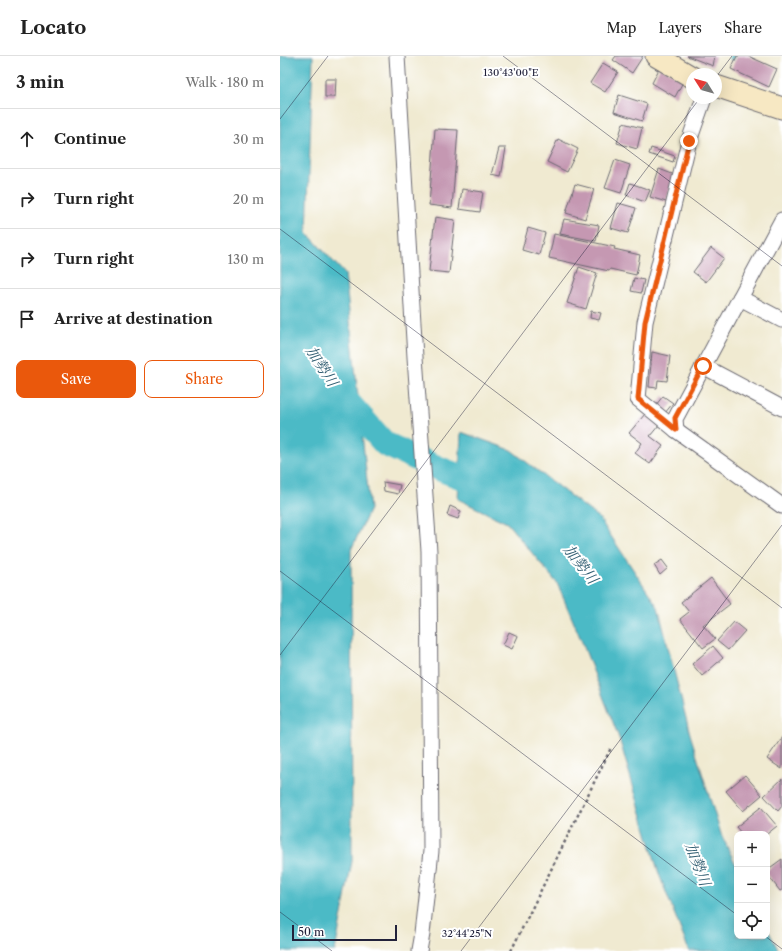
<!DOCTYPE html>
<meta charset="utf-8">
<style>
body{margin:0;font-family:"Libre Caslon Text","Noto Serif JP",serif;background:#f6f6f6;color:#222}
.controls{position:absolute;right:12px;bottom:12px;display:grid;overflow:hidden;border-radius:8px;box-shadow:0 4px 16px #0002}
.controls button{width:36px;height:36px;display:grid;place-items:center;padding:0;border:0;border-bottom:1px solid #e0e0e0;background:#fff;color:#222;font:20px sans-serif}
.compass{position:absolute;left:406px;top:12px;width:36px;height:36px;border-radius:50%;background:#fff;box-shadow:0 4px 16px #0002;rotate:307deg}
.scale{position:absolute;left:12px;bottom:10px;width:105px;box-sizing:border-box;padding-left:4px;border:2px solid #22223b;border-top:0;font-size:11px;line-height:14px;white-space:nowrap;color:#22223b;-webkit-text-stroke:3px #fff;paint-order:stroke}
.stop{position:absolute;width:12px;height:12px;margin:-9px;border:3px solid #ea580c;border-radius:50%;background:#fff}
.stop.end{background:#ea580c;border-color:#fff;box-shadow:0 1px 4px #0008}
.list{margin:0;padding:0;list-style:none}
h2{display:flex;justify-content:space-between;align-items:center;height:52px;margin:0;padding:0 16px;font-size:17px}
h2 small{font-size:13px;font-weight:400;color:#767676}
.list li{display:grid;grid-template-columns:26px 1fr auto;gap:12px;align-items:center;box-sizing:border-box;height:60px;padding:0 16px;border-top:1px solid #e0e0e0}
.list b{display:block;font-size:15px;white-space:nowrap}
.list em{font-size:13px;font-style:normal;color:#767676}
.actions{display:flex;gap:8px;padding:12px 16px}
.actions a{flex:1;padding:9px 0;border:1px solid #ea580c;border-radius:8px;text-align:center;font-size:14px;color:#ea580c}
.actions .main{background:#ea580c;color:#fff}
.icon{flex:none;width:22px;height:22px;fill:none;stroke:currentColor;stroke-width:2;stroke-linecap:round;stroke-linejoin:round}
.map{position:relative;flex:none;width:502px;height:895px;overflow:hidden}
header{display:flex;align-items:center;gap:24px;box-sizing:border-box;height:56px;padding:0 20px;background:#fff;border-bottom:1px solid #e0e0e0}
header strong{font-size:19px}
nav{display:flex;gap:22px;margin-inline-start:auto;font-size:14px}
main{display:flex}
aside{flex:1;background:#fff}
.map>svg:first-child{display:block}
.water{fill:#4cbac6;stroke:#376e80}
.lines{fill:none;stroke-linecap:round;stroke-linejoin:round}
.stream{stroke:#4cbac6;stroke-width:4}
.river{stroke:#4cbac6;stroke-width:25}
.building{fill:#c598b2}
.street-casing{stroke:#6a6870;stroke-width:17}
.secondary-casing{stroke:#6a6870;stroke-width:23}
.path{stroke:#6a6870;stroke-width:2.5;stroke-dasharray:3 3;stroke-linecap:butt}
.street{stroke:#fff;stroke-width:15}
.secondary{stroke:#f7e8c3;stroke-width:21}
.route{stroke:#ea580c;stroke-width:5}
.ticks{fill:none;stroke:#22223b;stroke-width:1;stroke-opacity:0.45}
.labels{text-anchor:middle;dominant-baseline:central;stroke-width:4;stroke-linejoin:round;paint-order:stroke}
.water-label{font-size:15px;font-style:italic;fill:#335f73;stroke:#fff}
.ticks-label{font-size:10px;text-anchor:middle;fill:#22223b;stroke:#fff;stroke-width:4;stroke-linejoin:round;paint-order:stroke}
</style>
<header>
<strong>Locato</strong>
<nav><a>Map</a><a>Layers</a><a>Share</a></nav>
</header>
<main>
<aside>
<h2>3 min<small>Walk · 180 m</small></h2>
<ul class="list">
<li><svg class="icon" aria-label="ahead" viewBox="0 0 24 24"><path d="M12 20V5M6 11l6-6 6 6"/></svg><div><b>Continue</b></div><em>30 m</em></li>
<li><svg class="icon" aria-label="right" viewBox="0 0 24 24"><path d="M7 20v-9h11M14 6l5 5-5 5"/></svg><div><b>Turn right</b></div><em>20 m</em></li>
<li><svg class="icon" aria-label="right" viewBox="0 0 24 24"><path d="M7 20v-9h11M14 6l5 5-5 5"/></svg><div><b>Turn right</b></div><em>130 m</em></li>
<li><svg class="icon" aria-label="arrive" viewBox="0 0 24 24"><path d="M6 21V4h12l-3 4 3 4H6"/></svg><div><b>Arrive at destination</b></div></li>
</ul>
<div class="actions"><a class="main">Save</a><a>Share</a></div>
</aside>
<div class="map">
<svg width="502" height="895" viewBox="0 0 502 895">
<rect width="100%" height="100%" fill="#fff"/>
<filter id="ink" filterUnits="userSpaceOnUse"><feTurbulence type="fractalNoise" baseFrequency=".025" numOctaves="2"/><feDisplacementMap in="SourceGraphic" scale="8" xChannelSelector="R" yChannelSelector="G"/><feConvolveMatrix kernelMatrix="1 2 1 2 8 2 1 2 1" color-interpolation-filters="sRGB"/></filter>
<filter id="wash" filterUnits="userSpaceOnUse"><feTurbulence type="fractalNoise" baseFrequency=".012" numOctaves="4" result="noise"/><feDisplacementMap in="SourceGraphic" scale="16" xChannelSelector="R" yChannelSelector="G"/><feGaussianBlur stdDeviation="0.9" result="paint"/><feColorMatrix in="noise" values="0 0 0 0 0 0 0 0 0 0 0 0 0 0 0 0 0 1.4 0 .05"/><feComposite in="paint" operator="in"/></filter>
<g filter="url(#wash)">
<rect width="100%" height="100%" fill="#f0ead1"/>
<g class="water">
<polygon points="0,0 33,0 27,177 65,218 90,453 71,494 72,805 55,895 0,895"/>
<polygon points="181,376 231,394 319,462 378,551 410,678 441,778 457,811 457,880 487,880 487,872 499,895 409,895 379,818 339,682 302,586 277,527 227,467 178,443"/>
</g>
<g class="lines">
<polyline class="stream" points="451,2 452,0"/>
<polyline class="river" points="58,335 105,388 160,413 211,432"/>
</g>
<g id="blocks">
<g class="building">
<polygon points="336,0 363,0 352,17 333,4"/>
<polygon points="407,0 435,0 433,10"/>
<polygon points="457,0 468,0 497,13 489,31 451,13"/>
<polygon points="323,7 338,16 325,36 310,27"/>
<polygon points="380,11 404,24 395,41 372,27"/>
<polygon points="45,23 56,23 55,41 45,41"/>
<polygon points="339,39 367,48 362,65 334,56"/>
<polygon points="343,67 362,72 357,93 337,87"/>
<polygon points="155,73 178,74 172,152 149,149"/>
<polygon points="278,83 298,93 287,116 267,106"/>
<polygon points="219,92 226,92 221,121 212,119"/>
<polygon points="371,92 395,100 393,106 369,98"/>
<polygon points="335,104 350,109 341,137 325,132"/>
<polygon points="379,113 395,119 386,146 370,141"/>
<polygon points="350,127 370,134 365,146 346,139"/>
<polygon points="295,128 314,133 305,163 286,157"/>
<polygon points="182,133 203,136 200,156 179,153"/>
<polygon points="338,147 356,152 348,177 331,172"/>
<polygon points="155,161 175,164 169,217 149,215"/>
<polygon points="284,163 319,169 316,185 280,178"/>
<polygon points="248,172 265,177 259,199 242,194"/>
<polygon points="274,178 335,191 334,193 360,199 356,219 330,213 329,215 269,202"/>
<polygon points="431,192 444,202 426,226 413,216"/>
<polygon points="299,211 317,217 306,253 287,247"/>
<polygon points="354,222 364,224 361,237 351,235"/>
<polygon points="311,255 321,257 319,264 310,262"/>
<polygon points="372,296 390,300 387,325 378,324 377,332 369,331"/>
<polygon points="383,340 393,347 385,357 376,349"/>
<polygon points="365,358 379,369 370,380 383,390 370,408 355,397 362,387 349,377"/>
<polygon points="103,426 120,429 118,438 104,435"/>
<polygon points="170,450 181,455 178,463 167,459"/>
<polygon points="382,504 388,512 380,519 374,509"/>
<polygon points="431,522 450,548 423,569 435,583 423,592 400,563 409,556 401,546"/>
<polygon points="454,566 465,575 448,594 437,585"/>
<polygon points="229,576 238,580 232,593 223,589"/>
<polygon points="433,590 443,602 422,620 412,608"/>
<polygon points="502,681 502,713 487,703"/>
<polygon points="465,719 482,739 463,755 446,735"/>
<polygon points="502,723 502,750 498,755 484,740"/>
<polygon points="481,751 497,770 487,778 462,778 456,771"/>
<polygon points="502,803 502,834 500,835 487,818 487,814"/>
</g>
</g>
</g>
<g filter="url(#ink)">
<use href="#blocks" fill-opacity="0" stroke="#6a6870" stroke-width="1"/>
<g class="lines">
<g class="street-casing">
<g id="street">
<polyline points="117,0 135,301 149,495 151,795 142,878 139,895"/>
<polyline points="424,42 409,85 365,266 358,343 396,374 502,450"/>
<polyline points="460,242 502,264"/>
<polyline points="423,310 502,352"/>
<polyline points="396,374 395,363 502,164"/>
</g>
</g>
<g class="secondary-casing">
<g id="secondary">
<polyline points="376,0 412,21"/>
<polyline points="436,30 502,52"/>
</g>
</g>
<polyline class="path" points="231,895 331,692"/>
<use href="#street" class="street"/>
<use href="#secondary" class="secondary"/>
</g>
</g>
<g class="lines" filter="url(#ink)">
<polyline class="route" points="409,85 365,266 358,343 396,374 395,362 423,310"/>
</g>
<path class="ticks" d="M223,0L502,210M436,21L452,0M0,63L48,0M0,173L502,552M0,515L457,859M0,599L420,42M0,856L52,895M485,880L502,893M181,895L502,469"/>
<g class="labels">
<g class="water-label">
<text transform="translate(42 310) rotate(57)">加勢川</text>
<text transform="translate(301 508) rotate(52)">加勢川</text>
<text transform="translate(418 808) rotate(69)">加勢川</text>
</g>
</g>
<g class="ticks-label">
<text x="231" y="20">130°43'00"E</text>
<text x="187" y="881">32°44'25"N</text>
</g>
</svg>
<div class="controls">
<button>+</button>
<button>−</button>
<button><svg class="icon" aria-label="locate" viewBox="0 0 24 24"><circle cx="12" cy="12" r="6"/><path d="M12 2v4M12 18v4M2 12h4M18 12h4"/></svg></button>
</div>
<svg class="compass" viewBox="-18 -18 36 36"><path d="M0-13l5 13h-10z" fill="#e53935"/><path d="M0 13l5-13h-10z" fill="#767676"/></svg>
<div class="scale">50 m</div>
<div class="stop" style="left:423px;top:310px"></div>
<div class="stop end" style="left:409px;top:85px"></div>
</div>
</main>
